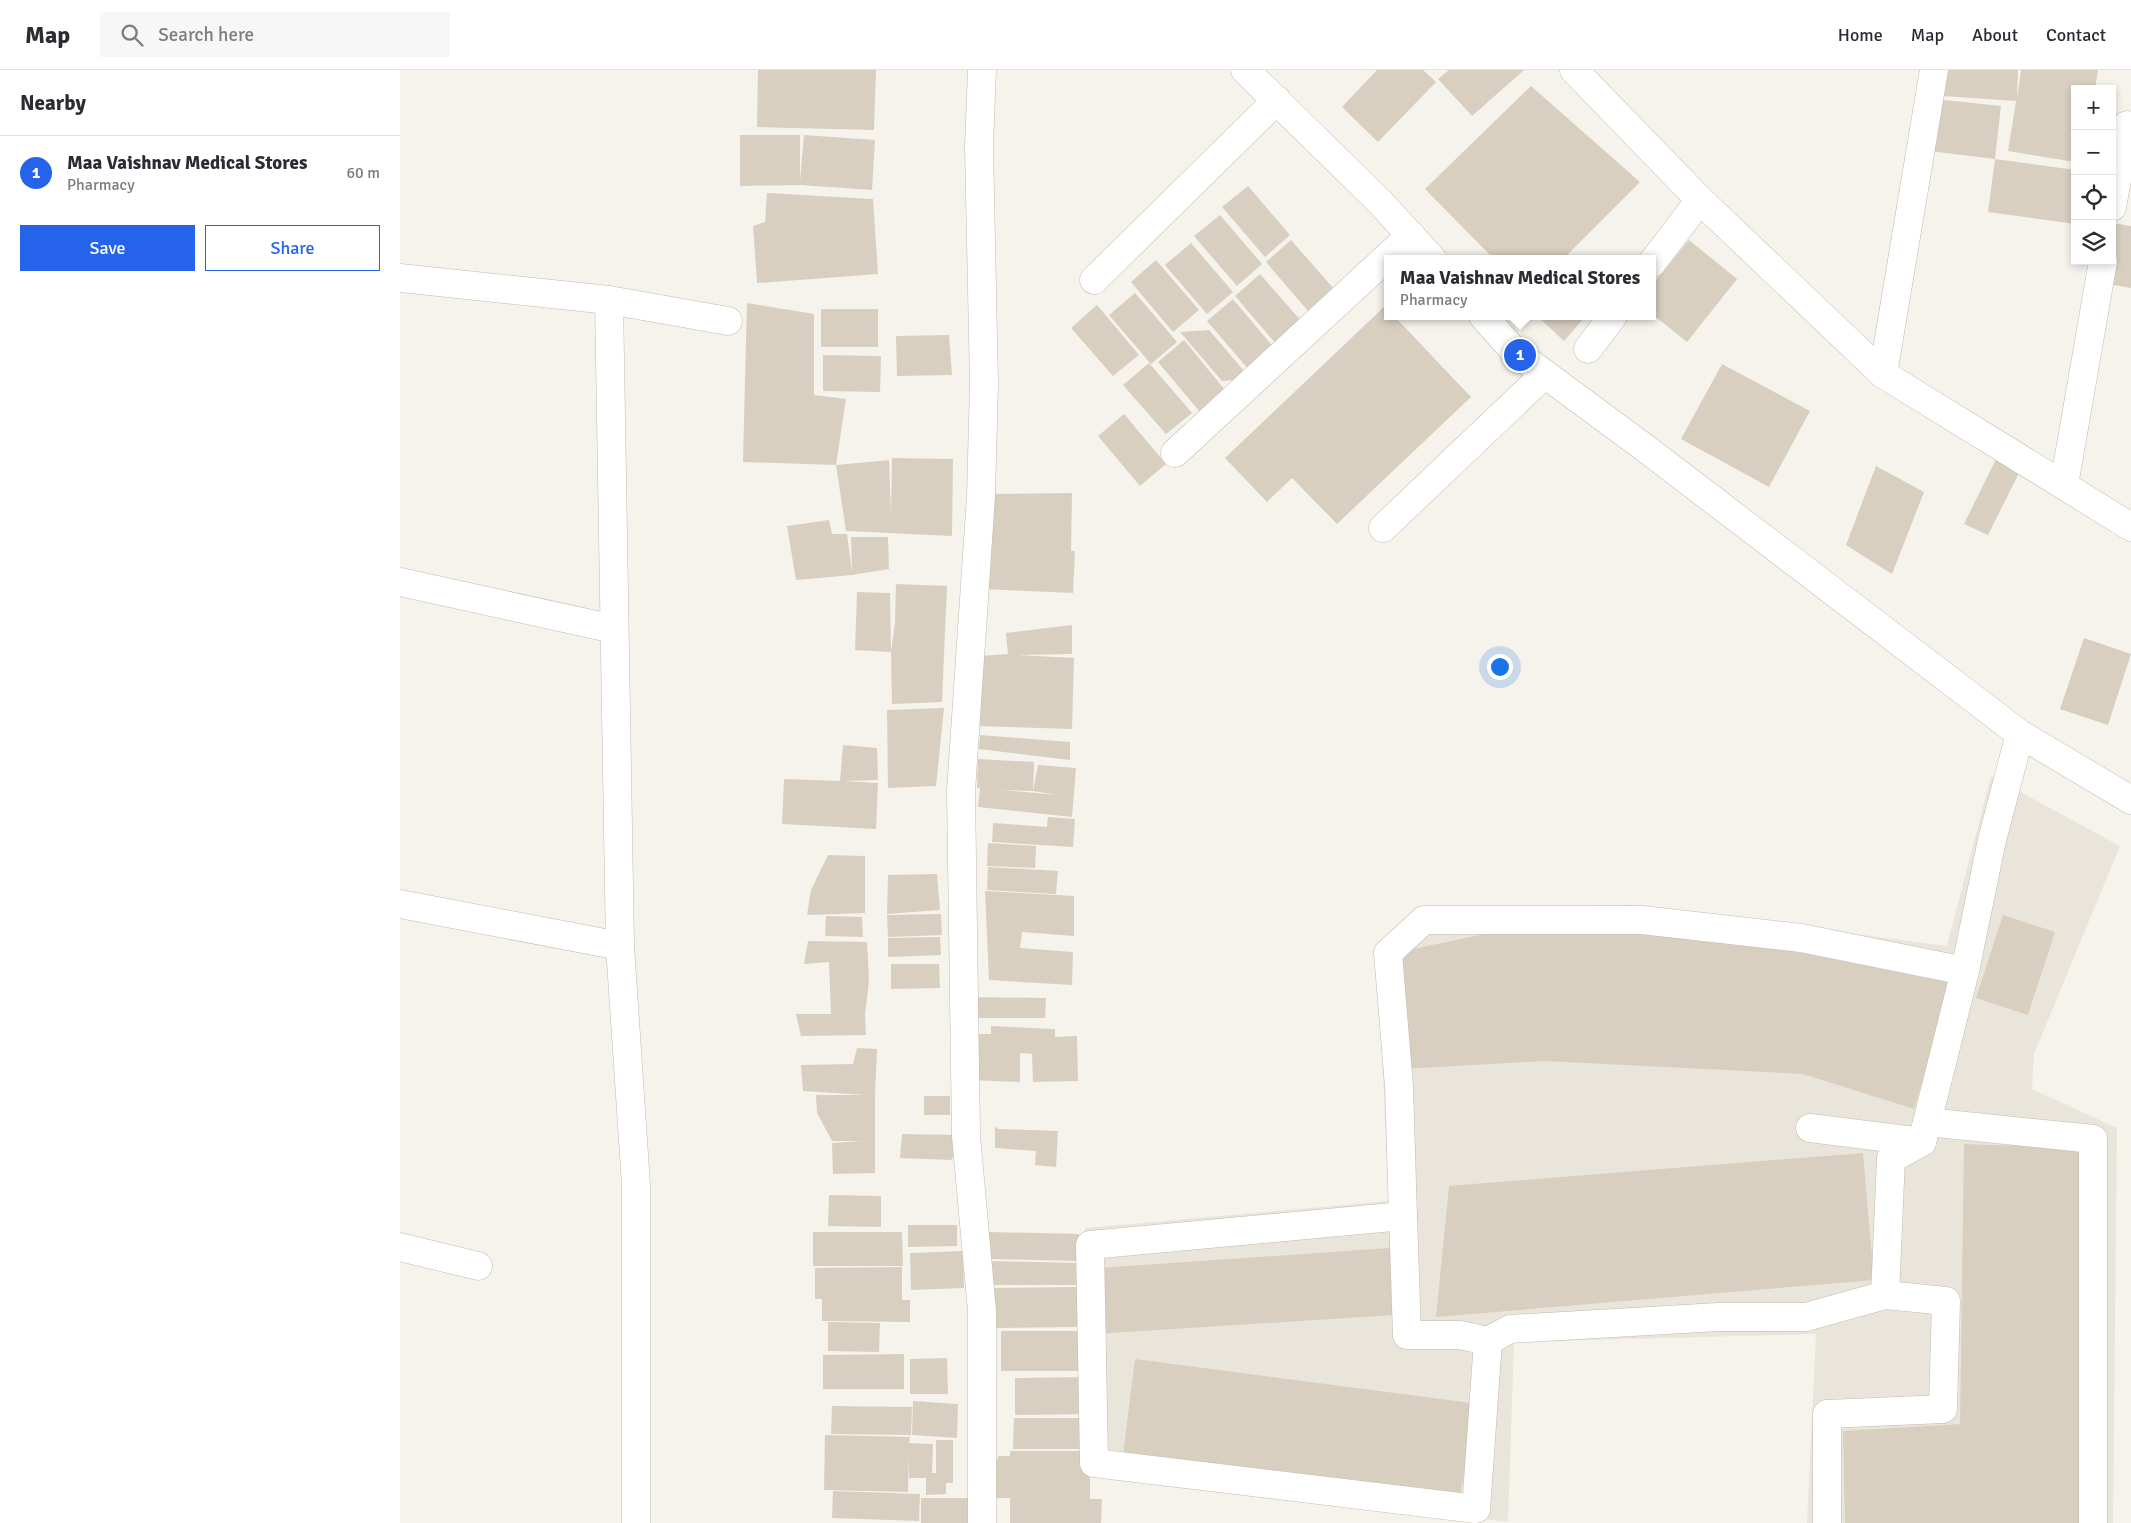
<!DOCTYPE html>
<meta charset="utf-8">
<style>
body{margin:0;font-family:Signika,sans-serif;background:#f7f7f7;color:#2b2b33}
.controls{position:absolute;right:15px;top:15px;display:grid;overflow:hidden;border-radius:0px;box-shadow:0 2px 8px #0003}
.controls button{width:45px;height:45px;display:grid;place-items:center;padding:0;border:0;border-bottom:1px solid #e1e1e2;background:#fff;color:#2b2b33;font:25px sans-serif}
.you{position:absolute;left:1099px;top:596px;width:18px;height:18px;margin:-12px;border:4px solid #fff;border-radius:50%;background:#1a73e8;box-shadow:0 0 0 8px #1a73e833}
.badge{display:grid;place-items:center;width:32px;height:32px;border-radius:50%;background:#2563eb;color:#fff;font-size:16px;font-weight:700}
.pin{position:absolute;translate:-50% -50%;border:2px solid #fff;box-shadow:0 1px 5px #0006}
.popup{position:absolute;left:984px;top:185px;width:272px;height:65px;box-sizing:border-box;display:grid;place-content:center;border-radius:0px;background:#fff;filter:drop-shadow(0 1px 4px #0005);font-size:16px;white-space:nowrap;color:#7c7c81}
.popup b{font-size:19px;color:#2b2b33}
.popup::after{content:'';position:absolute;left:50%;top:100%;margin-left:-10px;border:10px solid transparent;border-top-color:#fff}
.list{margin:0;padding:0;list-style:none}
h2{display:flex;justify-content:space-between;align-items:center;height:65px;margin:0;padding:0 20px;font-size:21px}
h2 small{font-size:16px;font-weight:400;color:#7c7c81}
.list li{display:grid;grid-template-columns:32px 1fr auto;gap:15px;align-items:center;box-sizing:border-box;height:75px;padding:0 20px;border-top:1px solid #e1e1e2}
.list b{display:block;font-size:19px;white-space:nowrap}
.list p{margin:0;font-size:16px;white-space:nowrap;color:#7c7c81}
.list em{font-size:16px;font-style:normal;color:#7c7c81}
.actions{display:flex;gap:10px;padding:15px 20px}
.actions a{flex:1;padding:11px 0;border:1px solid #2563eb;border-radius:0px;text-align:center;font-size:18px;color:#2563eb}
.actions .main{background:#2563eb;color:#fff}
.icon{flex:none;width:28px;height:28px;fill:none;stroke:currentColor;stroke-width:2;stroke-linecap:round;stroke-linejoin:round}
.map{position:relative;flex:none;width:1731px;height:1453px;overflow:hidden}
header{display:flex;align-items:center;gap:30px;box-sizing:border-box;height:70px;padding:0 25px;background:#fff;border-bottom:1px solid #e1e1e2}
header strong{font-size:24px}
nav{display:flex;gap:28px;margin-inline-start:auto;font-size:18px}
.search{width:350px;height:45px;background:#f7f7f7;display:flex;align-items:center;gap:12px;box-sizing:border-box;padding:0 18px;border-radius:0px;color:#7c7c81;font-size:19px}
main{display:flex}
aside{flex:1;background:#fff}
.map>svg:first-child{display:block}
.residential{fill:#eae5da}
.building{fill:#d8cfc1}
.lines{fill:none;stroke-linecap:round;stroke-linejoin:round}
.minor-casing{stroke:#c2bbae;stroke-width:29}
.minor{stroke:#fff;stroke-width:28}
</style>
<header>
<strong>Map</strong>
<div class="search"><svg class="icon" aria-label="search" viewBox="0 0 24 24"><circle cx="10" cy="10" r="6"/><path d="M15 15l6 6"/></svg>Search here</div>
<nav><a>Home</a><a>Map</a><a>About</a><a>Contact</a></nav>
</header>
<main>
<aside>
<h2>Nearby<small></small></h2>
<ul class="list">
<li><span class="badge">1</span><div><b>Maa Vaishnav Medical Stores</b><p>Pharmacy</p></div><em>60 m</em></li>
</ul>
<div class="actions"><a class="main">Save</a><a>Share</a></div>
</aside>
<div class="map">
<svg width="1731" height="1453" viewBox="0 0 1731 1453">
<rect width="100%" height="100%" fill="#f6f3ec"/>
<polygon class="residential" points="1591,706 1720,776 1634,984 1632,1019 1717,1058 1713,1453 1407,1453 1416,1264 1114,1272 1108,1452 683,1402 685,1158 989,1131 977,880 1017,836 1237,835 1547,876"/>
<g class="building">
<polygon points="358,0 476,0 474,60 357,57"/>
<polygon points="977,0 1023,0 1036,12 978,72 942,37"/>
<polygon points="1049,0 1124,0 1072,46 1038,9"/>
<polygon points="1545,0 1618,0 1617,29 1621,0 1698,0 1695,19 1675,19 1675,92 1608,81 1616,31 1543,26"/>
<polygon points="1131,16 1240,112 1163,189 1094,189 1025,119"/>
<polygon points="1535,29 1601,36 1595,89 1675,100 1675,154 1588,142 1595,89 1529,81"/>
<polygon points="340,65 400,65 400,111 404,65 475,70 472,120 400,115 340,116"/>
<polygon points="848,116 890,165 865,187 822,137"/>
<polygon points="367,123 473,129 478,204 357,213 353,156 365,152"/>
<polygon points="820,145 862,194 837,216 794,166"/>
<polygon points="1712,153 1731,156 1731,218 1703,213 1712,191"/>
<polygon points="891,170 934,219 908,241 866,192"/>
<polygon points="1289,170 1337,209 1287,272 1252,244 1252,215"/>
<polygon points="791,173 833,222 807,244 765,195"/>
<polygon points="756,190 799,240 773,262 731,212"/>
<polygon points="860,204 903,253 877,275 835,226"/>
<polygon points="735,223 777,272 751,294 709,245"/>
<polygon points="833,229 875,279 849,300 807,251"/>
<polygon points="347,233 414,244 414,325 446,329 436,395 343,392"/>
<polygon points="697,235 739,285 713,306 671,258"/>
<polygon points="984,237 988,240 988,246 994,246 1071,327 937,454 892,408 867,432 825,388"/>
<rect x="421" y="239" width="57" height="38"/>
<polygon points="1137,246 1186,246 1164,271"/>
<polygon points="809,260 851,309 822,311 780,262"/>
<polygon points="549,265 552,305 497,306 496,266"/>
<polygon points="784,270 825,320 800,342 758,292"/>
<polygon points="423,285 481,286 480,322 423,321"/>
<polygon points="749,293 792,343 766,364 723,315"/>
<polygon points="1322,294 1410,341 1369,417 1281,369"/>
<polygon points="724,344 766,394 740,416 698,366"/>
<polygon points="1600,381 1624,393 1588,465 1564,454"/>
<polygon points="492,388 553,389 552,466 446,461 436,395 489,390 491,445"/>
<polygon points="1476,396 1524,422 1492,504 1446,475"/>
<polygon points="672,423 671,481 675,481 673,523 581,519 588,424"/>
<polygon points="429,450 432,464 447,464 452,502 451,467 488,467 489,499 452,505 396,510 387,456"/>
<polygon points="496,514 547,516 542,632 492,634 491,582 495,552"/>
<polygon points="457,522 490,523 491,582 455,580"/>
<polygon points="672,555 672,584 617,585 674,588 672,659 578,656 580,586 608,584 606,563"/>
<polygon points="1684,568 1731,584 1708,655 1660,639"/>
<polygon points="544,638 536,716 488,718 487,640"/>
<polygon points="580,665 670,672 670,690 579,679"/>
<polygon points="443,675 477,678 478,710 444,711 478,713 476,759 382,754 384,709 440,711"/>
<polygon points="578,689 634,692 633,721 600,720 659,725 633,721 638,695 676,698 672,747 578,737 580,718 577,718"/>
<polygon points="648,747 675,749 673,777 592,772 593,753 647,757"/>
<polygon points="588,773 636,776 635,798 587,796"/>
<polygon points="428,785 465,786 465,843 407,845 411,820"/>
<polygon points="588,797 658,801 656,824 587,820"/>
<polygon points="537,804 540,840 487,844 488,805"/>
<polygon points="585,821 674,826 674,866 622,862 620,878 673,882 672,915 589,910"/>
<polygon points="541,844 542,865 488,867 487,845"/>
<polygon points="1603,845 1655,862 1628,945 1576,928"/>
<polygon points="426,846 462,847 463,867 425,866"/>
<polygon points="1119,857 1285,858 1553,910 1514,1039 1403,1004 1144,991 1004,999 993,883"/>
<polygon points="540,867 541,885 488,887 488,868"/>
<polygon points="408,871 467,872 469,911 465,944 466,965 401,966 396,944 431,944 429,892 404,894"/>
<polygon points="491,894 539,894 540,918 491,919"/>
<polygon points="570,927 646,928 645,948 571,948"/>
<polygon points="591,956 655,959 655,967 677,966 678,1011 633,1012 632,984 620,983 620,1012 571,1010 573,964 591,964"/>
<polygon points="457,978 477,979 475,1025 475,1103 433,1104 432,1073 462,1071 432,1071 417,1043 416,1025 466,1025 403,1021 401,995 453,994"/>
<rect x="524" y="1026" width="26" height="19"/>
<polygon points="595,1056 598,1059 658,1061 656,1097 635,1095 636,1081 595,1078"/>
<polygon points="502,1064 559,1065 552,1090 500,1088"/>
<polygon points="1564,1074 1679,1078 1680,1453 1445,1453 1443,1361 1560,1354"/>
<polygon points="1463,1083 1474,1210 1036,1247 1049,1116"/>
<polygon points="429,1125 481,1126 481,1157 428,1156"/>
<polygon points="508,1155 557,1155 557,1176 508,1177"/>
<polygon points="413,1162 502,1162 503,1196 413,1196"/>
<polygon points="589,1162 679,1164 679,1191 589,1189 586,1167 589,1167"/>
<polygon points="990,1178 994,1245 695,1264 699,1198"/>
<polygon points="563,1181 564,1218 511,1220 510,1183"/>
<polygon points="589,1191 679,1193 678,1215 593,1215 593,1207 587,1207"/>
<polygon points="502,1197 502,1230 510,1230 510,1252 422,1251 422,1229 415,1229 415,1198"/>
<polygon points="677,1217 677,1257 594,1258 594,1218"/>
<polygon points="428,1252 480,1253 479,1282 428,1281"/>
<rect x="601" y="1261" width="87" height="40"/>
<polygon points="504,1284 504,1319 423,1319 423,1285"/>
<polygon points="547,1288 548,1324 510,1324 510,1289"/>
<polygon points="735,1289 1079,1334 1059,1429 723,1385"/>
<polygon points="691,1307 692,1344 615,1345 615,1308"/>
<polygon points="513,1331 558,1334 557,1368 512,1365"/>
<polygon points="432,1336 512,1337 511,1365 431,1364"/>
<polygon points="614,1348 686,1348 686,1379 613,1379"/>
<polygon points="425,1365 510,1367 509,1373 533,1374 532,1403 536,1403 536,1370 553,1370 553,1413 546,1413 546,1424 526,1425 526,1408 509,1408 509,1381 508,1422 424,1420"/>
<polygon points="610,1381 690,1381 690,1429 702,1429 701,1453 610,1453 610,1428 594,1428 595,1389 598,1389 598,1386 610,1386"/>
<polygon points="433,1421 520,1424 519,1451 432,1448"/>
<rect x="521" y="1428" width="51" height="25"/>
</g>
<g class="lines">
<g class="minor-casing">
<g id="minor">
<polyline points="582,0 579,76 584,314 581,426 561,721 566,1066 582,1241 582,1453"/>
<polyline points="845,0 980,132 1032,189"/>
<polyline points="1174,0 1300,130 1483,304"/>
<polyline points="1534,0 1483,304 1731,457"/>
<polyline points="1712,137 1727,55"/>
<polyline points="1252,193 1300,130"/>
<polyline points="0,208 209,230 328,251"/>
<polyline points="694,210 877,30"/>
<polyline points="209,230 220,876 236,1115 236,1453"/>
<polyline points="1083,246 1115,282 1245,378 1620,664 1731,730"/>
<polyline points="1188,279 1213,246"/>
<polyline points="775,383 1011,165"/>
<polyline points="1664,415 1703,191"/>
<polyline points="983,458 1145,304"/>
<polyline points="0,512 214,559"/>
<polyline points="0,834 220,876"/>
<polyline points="1565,901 1522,1072 1491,1089 1485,1225 1406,1247 1318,1247 1110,1259 1088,1271 1076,1439 694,1393 690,1175 1003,1146 999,1016 988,883 1024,850 1242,850 1401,868 1565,901 1592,770 1620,664"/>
<polyline points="1527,1052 1693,1069 1693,1453"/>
<polyline points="1410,1058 1522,1072"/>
<polyline points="1003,1146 1007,1265 1060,1265 1088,1271"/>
<polyline points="0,1177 78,1196"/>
<polyline points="1427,1453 1427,1344 1543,1339 1546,1231 1485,1225"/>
</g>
</g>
<use href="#minor" class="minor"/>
</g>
</svg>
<div class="controls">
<button>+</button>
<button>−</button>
<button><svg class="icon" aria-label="locate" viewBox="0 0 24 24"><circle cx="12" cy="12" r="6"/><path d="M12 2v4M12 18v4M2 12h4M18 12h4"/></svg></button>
<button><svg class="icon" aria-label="layers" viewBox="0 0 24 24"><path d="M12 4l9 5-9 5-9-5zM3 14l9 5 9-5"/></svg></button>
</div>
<div class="you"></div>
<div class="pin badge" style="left:1120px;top:285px">1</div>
<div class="popup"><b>Maa Vaishnav Medical Stores</b>Pharmacy</div>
</div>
</main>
